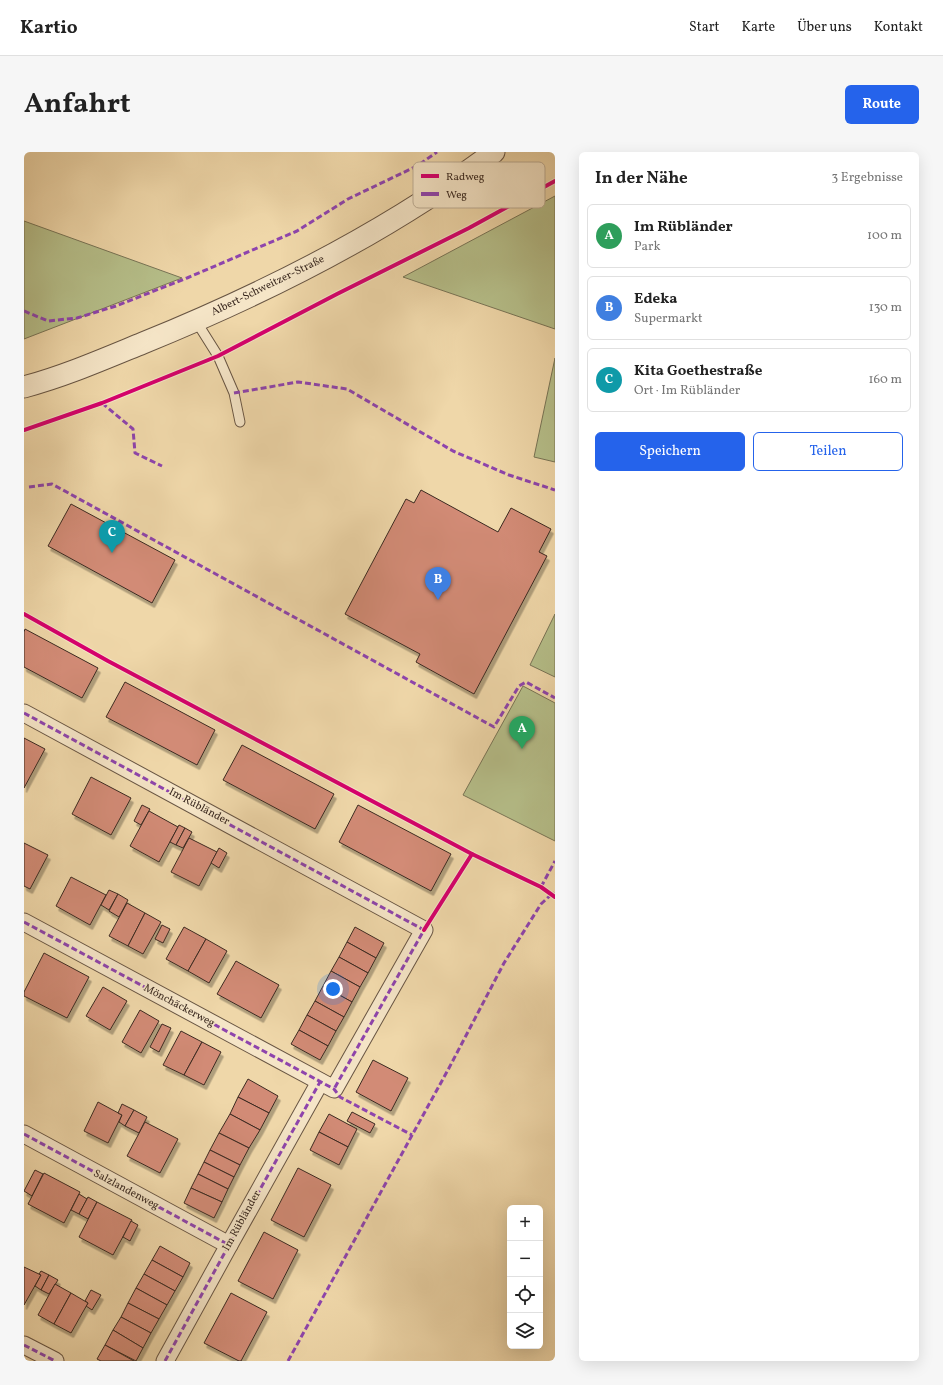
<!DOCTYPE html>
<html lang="de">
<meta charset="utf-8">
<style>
body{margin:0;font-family:Vollkorn,serif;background:#f6f6f6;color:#222}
.controls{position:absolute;right:12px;bottom:12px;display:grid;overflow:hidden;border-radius:6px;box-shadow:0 4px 16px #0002}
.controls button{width:36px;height:36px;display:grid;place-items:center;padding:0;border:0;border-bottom:1px solid #e0e0e0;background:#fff;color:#222;font:20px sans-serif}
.you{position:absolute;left:309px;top:837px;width:14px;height:14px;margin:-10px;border:3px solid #fff;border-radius:50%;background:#1a73e8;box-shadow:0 0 0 6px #1a73e833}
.badge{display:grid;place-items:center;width:26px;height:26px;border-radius:50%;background:#2563eb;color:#fff;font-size:13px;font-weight:700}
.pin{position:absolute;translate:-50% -33px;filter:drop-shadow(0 1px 2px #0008)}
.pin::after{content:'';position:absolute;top:21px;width:14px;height:12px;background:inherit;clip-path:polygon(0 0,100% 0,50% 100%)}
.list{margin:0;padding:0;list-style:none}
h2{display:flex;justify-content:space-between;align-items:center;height:52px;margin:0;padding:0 16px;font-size:17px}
h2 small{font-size:13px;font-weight:400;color:#767676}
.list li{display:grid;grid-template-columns:26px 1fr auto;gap:12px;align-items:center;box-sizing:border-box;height:64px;margin:0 8px 8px;padding:0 8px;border:1px solid #e0e0e0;border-radius:6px}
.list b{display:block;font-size:15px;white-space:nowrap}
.list p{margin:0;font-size:13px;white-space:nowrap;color:#767676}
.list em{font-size:13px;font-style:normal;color:#767676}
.actions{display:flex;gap:8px;padding:12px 16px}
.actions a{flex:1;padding:9px 0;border:1px solid #2563eb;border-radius:6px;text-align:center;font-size:14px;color:#2563eb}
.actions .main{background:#2563eb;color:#fff}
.icon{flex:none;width:22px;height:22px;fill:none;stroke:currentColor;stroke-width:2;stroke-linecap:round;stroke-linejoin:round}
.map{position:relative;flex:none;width:531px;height:1209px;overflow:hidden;border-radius:6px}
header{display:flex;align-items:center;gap:24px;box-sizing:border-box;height:56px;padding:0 20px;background:#fff;border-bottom:1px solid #e0e0e0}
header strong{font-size:19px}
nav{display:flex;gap:22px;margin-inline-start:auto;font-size:14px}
.intro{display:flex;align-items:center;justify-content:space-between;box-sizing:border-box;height:96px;padding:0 24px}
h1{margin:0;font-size:28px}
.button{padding:10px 18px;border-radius:6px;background:#2563eb;color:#fff;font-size:14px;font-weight:700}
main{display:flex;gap:24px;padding:0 24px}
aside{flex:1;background:#fff;border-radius:6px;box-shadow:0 4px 16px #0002}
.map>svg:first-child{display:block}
.green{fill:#b6bf8a;stroke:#787456}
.building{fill:#d28b76;stroke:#3b2a21;filter:url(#shadow)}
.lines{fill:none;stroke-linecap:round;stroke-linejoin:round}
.service-casing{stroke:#685543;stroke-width:11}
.minor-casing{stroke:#685543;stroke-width:19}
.tertiary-casing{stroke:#685543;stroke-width:23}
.service{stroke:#f5e5c7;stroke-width:9}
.minor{stroke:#f5e5c7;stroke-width:17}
.tertiary{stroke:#f5e5c7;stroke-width:21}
.quiet{stroke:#8e44ad;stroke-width:3;stroke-dasharray:6 3;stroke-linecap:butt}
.cycleway-casing{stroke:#f5e5c7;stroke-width:6}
.cycleway{stroke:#d6006c;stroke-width:4}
.labels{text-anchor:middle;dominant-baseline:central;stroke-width:3.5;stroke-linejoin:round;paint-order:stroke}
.street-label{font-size:11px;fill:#3b2a21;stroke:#f5e5c7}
.key{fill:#f5e5c7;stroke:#bdad95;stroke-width:1}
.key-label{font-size:11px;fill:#3b2a21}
</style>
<header>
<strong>Kartio</strong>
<nav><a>Start</a><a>Karte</a><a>Über uns</a><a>Kontakt</a></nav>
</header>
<div class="intro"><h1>Anfahrt</h1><a class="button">Route</a></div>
<main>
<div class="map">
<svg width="531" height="1209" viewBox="0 0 531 1209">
<defs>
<filter id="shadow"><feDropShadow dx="2.5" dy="4.5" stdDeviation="0" flood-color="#0004"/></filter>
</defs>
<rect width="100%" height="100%" fill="#efd7a9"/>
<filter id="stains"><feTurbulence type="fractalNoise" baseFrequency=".005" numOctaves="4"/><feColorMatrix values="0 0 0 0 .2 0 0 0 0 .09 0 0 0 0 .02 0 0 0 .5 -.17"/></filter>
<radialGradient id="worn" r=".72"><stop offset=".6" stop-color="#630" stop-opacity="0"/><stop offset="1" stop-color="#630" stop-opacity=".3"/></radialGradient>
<g class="green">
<polygon points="531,44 531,177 379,125"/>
<polygon points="0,69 158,126 0,187"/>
<polygon points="531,206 531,310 510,305"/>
<polygon points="531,462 531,525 506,513"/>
<polygon points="499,534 531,551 531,689 439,643"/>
</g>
<g class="building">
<polygon points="397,338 474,380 487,356 527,377 515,400 523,404 450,542 392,510 396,502 321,462 382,347 390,351"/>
<polygon points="47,352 151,408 128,451 24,394"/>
<polygon points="1,477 74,516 58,546 0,515 0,480"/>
<polygon points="101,530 191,578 173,613 82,565"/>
<polygon points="0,586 21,597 0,636"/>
<polygon points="218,593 310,642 291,677 199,628"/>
<polygon points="67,625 107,646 87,683 48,662"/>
<polygon points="118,653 126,657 117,673 110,669"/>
<polygon points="334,653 427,702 407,739 315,690"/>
<polygon points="125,659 154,675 135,710 106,694"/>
<polygon points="155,673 161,676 152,693 146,690"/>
<polygon points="161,676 168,680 159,696 152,693"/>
<polygon points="165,686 193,700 175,734 147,720"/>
<polygon points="0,691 24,703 6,737 0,734"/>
<polygon points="195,696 203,701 195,716 187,711"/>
<polygon points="47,725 82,743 66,773 32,754"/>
<polygon points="85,738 94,742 85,758 77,753"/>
<polygon points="94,742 104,748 95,765 85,759"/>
<polygon points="103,751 121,761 104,794 85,784"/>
<polygon points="121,761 137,770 119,802 104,794"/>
<polygon points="138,773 146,777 139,791 131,787"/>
<polygon points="160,775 182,787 164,819 142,807"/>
<polygon points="331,775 360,791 352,806 323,790"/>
<polygon points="182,787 203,799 185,831 164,819"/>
<polygon points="323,790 352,806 344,821 315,805"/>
<polygon points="20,801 65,825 43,866 0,844 0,840"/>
<polygon points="315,805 344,821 336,835 307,819"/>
<polygon points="212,809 255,833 237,866 193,842"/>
<polygon points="307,819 336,835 328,850 299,834"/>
<polygon points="299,834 328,850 320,865 291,849"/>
<polygon points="79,835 103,849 86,878 62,864"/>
<polygon points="291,849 320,865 312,879 283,863"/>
<polygon points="116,858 135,869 117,901 98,890"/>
<polygon points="283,863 312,879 304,894 275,878"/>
<polygon points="138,872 147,876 135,900 126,895"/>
<polygon points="275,878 304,894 296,908 267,892"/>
<polygon points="157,879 178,890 160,923 139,913"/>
<polygon points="178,890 197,900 180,933 160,923"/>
<polygon points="349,908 384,926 367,959 332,940"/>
<polygon points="224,927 254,944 245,961 214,945"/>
<polygon points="214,945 245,961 236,978 206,962"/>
<polygon points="74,950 98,963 84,991 60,979"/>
<polygon points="98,952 110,958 101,974 95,970 98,963 94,961"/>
<polygon points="110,958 123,965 115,981 101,974"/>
<polygon points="328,960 351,972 346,981 323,969"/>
<polygon points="206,962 236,978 225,996 195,981"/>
<polygon points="305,962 333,977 324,995 295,980"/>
<polygon points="121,970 154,987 136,1021 103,1004"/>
<polygon points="295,980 324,995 315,1013 286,998"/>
<polygon points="195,981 225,996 216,1013 186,998"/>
<polygon points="186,998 216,1013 210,1025 180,1010"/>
<polygon points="180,1010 210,1025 204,1037 174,1022"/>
<polygon points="274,1016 307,1033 280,1085 247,1068"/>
<polygon points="11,1018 19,1022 8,1044 0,1039"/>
<polygon points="20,1021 56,1040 40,1071 4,1052"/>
<polygon points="174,1022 204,1037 198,1050 167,1036"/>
<polygon points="167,1036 198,1050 190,1066 160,1051"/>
<polygon points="55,1042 63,1047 55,1062 47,1058"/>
<polygon points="64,1045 73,1050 64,1067 55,1062"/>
<polygon points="73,1050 108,1068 89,1103 55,1085"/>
<polygon points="107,1069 114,1073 106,1089 99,1085"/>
<polygon points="240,1080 274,1098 249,1147 214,1129"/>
<polygon points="136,1094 166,1111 159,1125 128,1108"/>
<polygon points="128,1108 159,1125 151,1139 120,1122"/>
<polygon points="0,1115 17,1123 0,1153"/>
<polygon points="17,1119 25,1123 17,1138 11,1134 17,1123 15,1122"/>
<polygon points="120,1122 151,1139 143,1153 112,1136"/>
<polygon points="25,1123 34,1128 25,1142 17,1138"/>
<polygon points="31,1132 47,1141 30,1172 14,1163"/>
<polygon points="112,1136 143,1153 135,1167 104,1151"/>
<polygon points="67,1138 77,1143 68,1158 62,1154 64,1151 61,1149"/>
<polygon points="47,1141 64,1151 47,1181 30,1172"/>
<polygon points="207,1141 243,1160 217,1209 215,1209 180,1191"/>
<polygon points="104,1151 135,1167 127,1181 97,1165"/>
<polygon points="97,1165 127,1181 119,1196 89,1178"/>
<polygon points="89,1178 119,1196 112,1209 81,1193"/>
<polygon points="81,1193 110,1209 77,1209 73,1207"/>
</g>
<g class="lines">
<g class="service-casing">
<polyline id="service" points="172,169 194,204 210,241 216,270"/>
</g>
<g class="minor-casing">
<g id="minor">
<polyline points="0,561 400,778 310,937 0,770"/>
<polyline points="0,982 205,1093"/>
<polyline points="0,1193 31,1209"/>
<polyline points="141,1209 205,1093 296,930"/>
</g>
</g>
<g class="tertiary-casing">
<path id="tertiary" d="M0,235C41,224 80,207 119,191C242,141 364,80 470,0"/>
</g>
<use href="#service" class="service"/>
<use href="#minor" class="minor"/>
<use href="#tertiary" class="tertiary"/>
<g class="quiet">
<polyline points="0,159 24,169 53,166 92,154 163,126 273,79 324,47 393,14 413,0"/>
<polyline points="210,241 274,230 323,237 429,299 485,323 531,338"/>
<polyline points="78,251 109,277 111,301 138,314"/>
<polyline points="5,335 28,332 470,575 495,534 502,530 531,546"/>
<polyline points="0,561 400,778 310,937"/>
<polyline points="517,735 531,709"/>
<polyline points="0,770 310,937 316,945 388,983"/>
<polyline points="0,982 205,1093"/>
<polyline points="0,1193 31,1209"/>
<polyline points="141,1209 205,1093 296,930"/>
<polyline points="264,1209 425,916 480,811 517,752 530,740"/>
</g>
<g class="cycleway-casing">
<g id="cycleway">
<polyline points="0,278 78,251 194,204 313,142 445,76 531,29"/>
<polyline points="0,462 84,509 448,702 517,735 531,745"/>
<polyline points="400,778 448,702"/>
</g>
</g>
<use href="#cycleway" class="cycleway"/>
</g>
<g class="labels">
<g class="street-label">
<text transform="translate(244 134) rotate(-26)">Albert-Schweitzer-Straße</text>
<text transform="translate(175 655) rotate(28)">Im Rübländer</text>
<text transform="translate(155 854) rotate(28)">Mönchäckerweg</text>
<text transform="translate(102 1038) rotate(28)">Salzlandenweg</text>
<text transform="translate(218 1069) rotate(-61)">Im Rübländer</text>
</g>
</g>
<rect x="389" y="10" width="132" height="46" rx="6" class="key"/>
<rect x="397" y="22" width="18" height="4" fill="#d6006c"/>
<rect x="397" y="40" width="18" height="4" fill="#8e44ad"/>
<g class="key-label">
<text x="422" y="28">Radweg</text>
<text x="422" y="46">Weg</text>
</g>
<rect width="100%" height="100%" filter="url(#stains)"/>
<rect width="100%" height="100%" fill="url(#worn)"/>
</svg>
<div class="controls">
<button>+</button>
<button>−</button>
<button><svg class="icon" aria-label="locate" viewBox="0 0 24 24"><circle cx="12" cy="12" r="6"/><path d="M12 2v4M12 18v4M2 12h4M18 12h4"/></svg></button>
<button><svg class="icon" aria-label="layers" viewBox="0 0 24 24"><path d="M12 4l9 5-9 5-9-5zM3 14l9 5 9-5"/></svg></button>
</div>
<div class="you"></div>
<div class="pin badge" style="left:498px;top:597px;background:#2e9e5b">A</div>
<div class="pin badge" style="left:414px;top:448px;background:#3f7fe0">B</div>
<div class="pin badge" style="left:88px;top:401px;background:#0f9aa8">C</div>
</div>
<aside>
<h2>In der Nähe<small>3 Ergebnisse</small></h2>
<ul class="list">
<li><span class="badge" style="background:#2e9e5b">A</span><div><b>Im Rübländer</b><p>Park</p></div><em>100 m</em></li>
<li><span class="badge" style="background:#3f7fe0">B</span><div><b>Edeka</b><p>Supermarkt</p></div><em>130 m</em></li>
<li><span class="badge" style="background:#0f9aa8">C</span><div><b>Kita Goethestraße</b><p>Ort · Im Rübländer</p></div><em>160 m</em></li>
</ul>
<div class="actions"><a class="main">Speichern</a><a>Teilen</a></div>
</aside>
</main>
